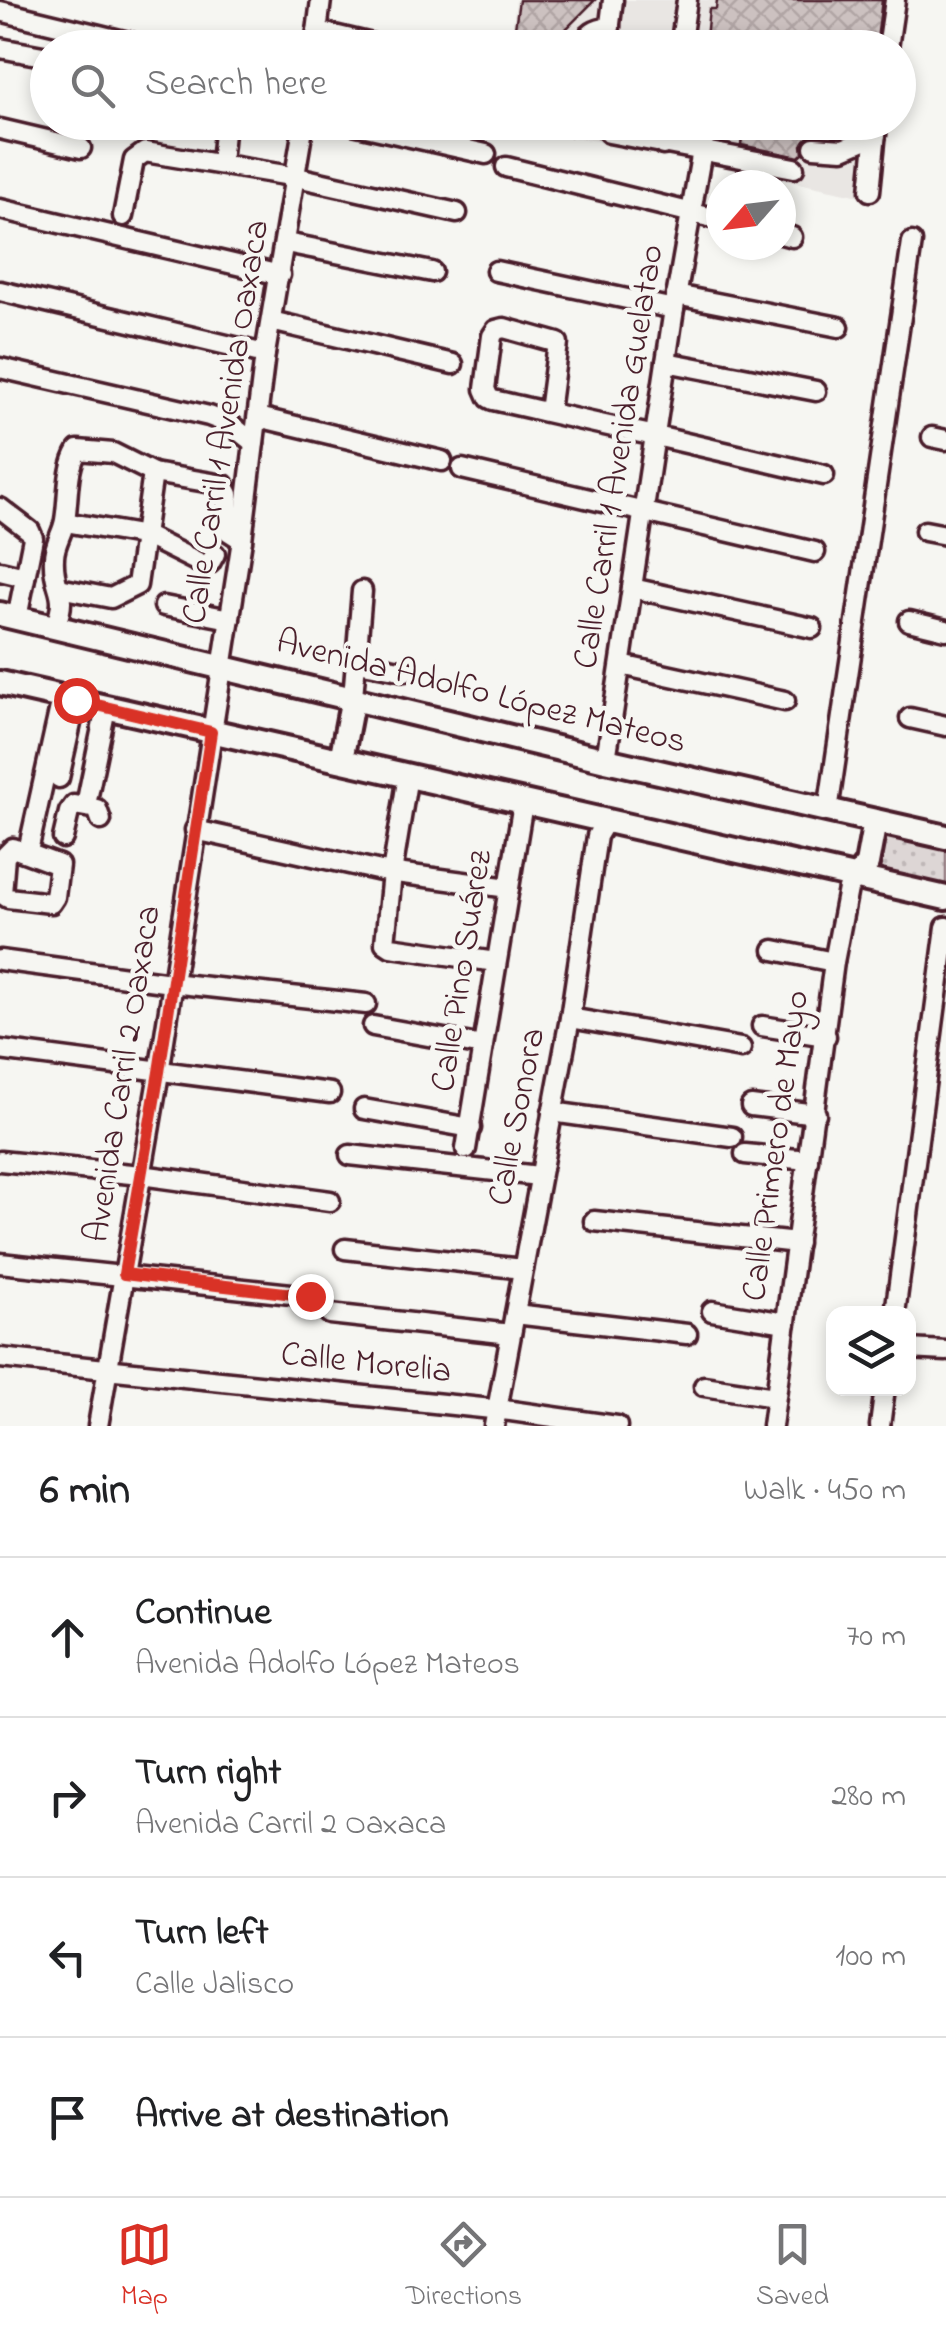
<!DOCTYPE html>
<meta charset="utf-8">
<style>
body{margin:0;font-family:"Indie Flower",sans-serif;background:#f6f6f6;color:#202124}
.controls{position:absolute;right:30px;bottom:30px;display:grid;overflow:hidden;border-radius:20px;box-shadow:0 5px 15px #0003}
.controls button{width:90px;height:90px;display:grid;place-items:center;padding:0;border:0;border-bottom:2px solid #e0e0e0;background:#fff;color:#202124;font:50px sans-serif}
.compass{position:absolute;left:706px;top:170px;width:90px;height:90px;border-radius:50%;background:#fff;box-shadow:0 5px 15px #0003;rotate:242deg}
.stop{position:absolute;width:30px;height:30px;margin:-22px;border:8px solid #d93025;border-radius:50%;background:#fff}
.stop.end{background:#d93025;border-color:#fff;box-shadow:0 2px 10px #0008}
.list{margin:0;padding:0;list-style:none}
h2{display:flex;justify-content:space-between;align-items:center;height:130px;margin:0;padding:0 40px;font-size:42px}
h2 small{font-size:32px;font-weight:400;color:#757577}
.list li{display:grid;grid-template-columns:65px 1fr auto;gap:30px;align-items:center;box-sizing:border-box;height:160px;padding:0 40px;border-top:2px solid #e0e0e0}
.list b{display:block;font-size:38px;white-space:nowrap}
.list p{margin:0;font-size:32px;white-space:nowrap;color:#757577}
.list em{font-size:32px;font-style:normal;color:#757577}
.icon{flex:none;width:55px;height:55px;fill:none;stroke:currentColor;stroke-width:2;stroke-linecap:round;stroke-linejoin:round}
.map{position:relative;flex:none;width:946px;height:1426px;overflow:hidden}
.search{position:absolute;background:#fff;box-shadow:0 5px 15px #0003;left:30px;right:30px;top:30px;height:110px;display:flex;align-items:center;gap:25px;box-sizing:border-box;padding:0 35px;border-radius:55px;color:#757577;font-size:38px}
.sheet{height:770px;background:#fff}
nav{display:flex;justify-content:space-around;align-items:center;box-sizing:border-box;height:140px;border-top:2px solid #e0e0e0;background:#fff;font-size:28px;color:#757577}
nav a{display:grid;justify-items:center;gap:5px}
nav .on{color:#d93025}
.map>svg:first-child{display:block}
.built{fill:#e9e6e3}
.park{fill:url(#park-dots);stroke:#947a80;stroke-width:2.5}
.building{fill:url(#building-cross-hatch);stroke:#4a1f2b;stroke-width:2.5}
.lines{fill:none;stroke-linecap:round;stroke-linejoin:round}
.minor-casing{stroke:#4a1f2b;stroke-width:25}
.major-casing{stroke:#4a1f2b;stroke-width:30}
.minor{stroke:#f6f6f2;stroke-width:18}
.major{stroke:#f6f6f2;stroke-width:22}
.route{stroke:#d93025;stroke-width:12}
.labels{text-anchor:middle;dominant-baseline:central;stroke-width:9;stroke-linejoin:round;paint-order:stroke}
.street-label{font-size:35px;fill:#4a1f2b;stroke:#f6f6f2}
</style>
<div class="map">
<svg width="946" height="1426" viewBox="0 0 946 1426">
<defs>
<pattern id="park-dots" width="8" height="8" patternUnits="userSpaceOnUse" patternTransform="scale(2.5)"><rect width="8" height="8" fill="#ddd6d5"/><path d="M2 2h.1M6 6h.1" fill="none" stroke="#bfb7b7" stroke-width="1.8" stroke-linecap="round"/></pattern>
<pattern id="building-cross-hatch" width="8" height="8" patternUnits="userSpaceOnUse" patternTransform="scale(2.5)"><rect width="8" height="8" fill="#ccc1c0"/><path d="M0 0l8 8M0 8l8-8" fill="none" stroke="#b1a5a5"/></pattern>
</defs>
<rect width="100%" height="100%" fill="#f6f6f2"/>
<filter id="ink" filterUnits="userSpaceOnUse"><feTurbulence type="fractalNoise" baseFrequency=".01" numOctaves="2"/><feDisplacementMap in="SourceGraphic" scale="20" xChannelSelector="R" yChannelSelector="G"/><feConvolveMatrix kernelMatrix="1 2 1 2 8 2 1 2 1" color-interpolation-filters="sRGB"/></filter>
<g filter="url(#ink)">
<g class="built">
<polygon points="516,0 891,0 885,47 510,48"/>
<polygon points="502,122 874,123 865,197 597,141 501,126"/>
</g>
<polygon class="park" points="886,832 946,841 946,892 892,878 878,868 876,847"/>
<g class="building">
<polygon points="519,0 595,0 563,32 562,48 512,48"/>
<polygon points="717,0 882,0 876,48 705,48 709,9 716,9"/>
<polygon points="520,122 572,122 570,136 519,129"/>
<polygon points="744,122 811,122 809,136 802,145 803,153 799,157 741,145"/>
</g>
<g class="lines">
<g class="minor-casing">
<g id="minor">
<polyline points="0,11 153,48"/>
<polyline points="317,31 389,48"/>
<polyline points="0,48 48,57"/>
<polyline points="315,48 321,0"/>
<path d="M583,48C586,33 596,29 610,27"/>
<polyline points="607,48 613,0"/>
<polyline points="680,48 687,0"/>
<polyline points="888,48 895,0"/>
<polyline points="344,122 486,154"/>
<polyline points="600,122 609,133 794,168"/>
<polyline points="0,129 81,148"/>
<polyline points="663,145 667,122"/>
<polyline points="814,147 843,149 876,135"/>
<polyline points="221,163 225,122"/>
<polyline points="506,167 721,220"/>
<polyline points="870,191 877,122"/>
<polyline points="0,209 280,275"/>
<polyline points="123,216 134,160 145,152 297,177 457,213"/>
<polyline points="781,234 792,237"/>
<polyline points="286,243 432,272"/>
<polyline points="496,271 674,309"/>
<polyline points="0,291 265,354"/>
<polyline points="676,295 839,327"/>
<polyline points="271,321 453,364"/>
<polyline points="666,362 816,391"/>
<polyline points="0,368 209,416 230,424 254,443"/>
<path d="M549,412L558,343L504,328L496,330L492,336L485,389L489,398L493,400C547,412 601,425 656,436L824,475"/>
<polyline points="258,417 442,461"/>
<polyline points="932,437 946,440"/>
<polyline points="462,469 815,552"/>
<polyline points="0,508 30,531 33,538 17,618"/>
<polyline points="65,522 146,536 202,564 210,563 215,554"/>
<polyline points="925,531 946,535"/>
<polyline points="0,571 25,577"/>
<polyline points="59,588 111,598 137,585 153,473"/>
<polyline points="632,588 812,628"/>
<polyline points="164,606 230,619"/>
<polyline points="909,621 946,630"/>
<path d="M55,627C70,590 52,591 54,558C54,544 63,533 65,520C69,497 66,470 78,450L113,453L153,473L224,485L229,494L228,531L242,540"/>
<polyline points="358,662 405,671"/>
<polyline points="621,665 785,701"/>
<polyline points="353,697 362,591"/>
<polyline points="910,718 946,726"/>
<polyline points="606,760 674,309 707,122"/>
<polyline points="408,775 392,873 385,943 391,947 496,962"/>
<polyline points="59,778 76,701"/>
<polyline points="86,805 106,708"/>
<polyline points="828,811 912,242"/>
<polyline points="195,830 381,871 509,888"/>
<polyline points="63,838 69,812 74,805 97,809 101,820"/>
<polygon points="13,848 59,865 55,897 51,903 8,898 2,894 5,856"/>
<polyline points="28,851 62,698"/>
<polyline points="774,950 834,962"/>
<polyline points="0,960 171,983 366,1004"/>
<polyline points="570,1018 741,1048"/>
<polyline points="373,1026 483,1046"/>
<polyline points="762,1026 826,1036"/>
<polyline points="0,1050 330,1093"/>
<polyline points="751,1106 816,1114"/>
<polyline points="364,1109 471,1128"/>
<polyline points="552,1112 732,1137"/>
<polyline points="466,1149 523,803"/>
<polyline points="745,1154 808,1160"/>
<polyline points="350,1155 539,1176"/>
<polyline points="0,1161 141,1175 330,1201"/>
<polyline points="594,1221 797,1243"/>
<polyline points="345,1249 523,1269"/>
<polyline points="0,1263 310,1296 330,1314 511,1334"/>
<polyline points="712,1311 786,1323"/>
<polyline points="515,1314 687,1334"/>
<polyline points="895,1314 946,927"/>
<polyline points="908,1349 946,1351"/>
<polyline points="0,1358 511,1411 617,1426"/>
<polyline points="704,1386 775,1397"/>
<polyline points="98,1426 159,1073 242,540 265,354 304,122"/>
<polyline points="494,1426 570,1018 597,836 606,821"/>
<polyline points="772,1426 834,962 848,889 856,878"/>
<polyline points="880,1426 885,1388"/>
</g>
</g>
<g class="major-casing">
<g id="major">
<polyline points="0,614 606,760 946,837"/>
<polyline points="0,683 946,898"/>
<polyline points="341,760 353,697"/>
<polyline points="856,878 867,864 875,821"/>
</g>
</g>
<use href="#minor" class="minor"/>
<use href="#major" class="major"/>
</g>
</g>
<g class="lines" filter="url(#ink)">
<polyline class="route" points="76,700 211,732 159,1072 124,1274 310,1296"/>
</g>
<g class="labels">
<g class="street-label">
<text transform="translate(227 422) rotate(-81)">Calle Carril 1 Avenida Oaxaca</text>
<text transform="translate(620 457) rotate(-81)">Calle Carril 1 Avenida Guelatao</text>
<text transform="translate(481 693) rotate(14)">Avenida Adolfo López Mateos</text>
<text transform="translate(463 971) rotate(-81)">Calle Pino Suárez</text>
<text transform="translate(124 1074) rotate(-81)">Avenida Carril 2 Oaxaca</text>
<text transform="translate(518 1117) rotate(-79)">Calle Sonora</text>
<text transform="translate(777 1146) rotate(-82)">Calle Primero de Mayo</text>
<text transform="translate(366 1364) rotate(6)">Calle Morelia</text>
</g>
</g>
</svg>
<div class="controls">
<button><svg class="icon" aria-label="layers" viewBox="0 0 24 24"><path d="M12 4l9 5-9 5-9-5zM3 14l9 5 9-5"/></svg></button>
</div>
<svg class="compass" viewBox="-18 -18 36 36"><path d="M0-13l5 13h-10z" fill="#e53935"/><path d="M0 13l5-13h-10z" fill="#757577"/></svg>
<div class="stop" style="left:76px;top:700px"></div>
<div class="stop end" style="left:310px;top:1296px"></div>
<div class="search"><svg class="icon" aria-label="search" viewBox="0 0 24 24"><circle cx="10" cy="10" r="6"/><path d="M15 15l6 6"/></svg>Search here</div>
</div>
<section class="sheet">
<h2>6 min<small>Walk · 450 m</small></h2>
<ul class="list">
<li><svg class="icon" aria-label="ahead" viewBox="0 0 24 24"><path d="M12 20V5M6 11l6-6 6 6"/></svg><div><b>Continue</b><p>Avenida Adolfo López Mateos</p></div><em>70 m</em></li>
<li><svg class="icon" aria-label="right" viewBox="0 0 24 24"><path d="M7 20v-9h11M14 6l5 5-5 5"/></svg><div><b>Turn right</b><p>Avenida Carril 2 Oaxaca</p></div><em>280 m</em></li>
<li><svg class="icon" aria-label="left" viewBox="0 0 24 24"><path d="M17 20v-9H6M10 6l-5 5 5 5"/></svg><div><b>Turn left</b><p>Calle Jalisco</p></div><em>100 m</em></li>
<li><svg class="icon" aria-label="arrive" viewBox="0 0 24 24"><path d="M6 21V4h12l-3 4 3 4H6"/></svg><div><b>Arrive at destination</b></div></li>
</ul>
</section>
<nav>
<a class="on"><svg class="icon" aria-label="map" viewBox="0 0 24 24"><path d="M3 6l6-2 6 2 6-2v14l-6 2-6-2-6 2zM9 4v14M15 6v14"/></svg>Map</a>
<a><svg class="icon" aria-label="directions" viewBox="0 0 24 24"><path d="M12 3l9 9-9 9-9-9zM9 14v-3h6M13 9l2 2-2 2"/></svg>Directions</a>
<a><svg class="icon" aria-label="saved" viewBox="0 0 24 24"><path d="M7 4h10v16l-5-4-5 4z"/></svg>Saved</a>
</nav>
